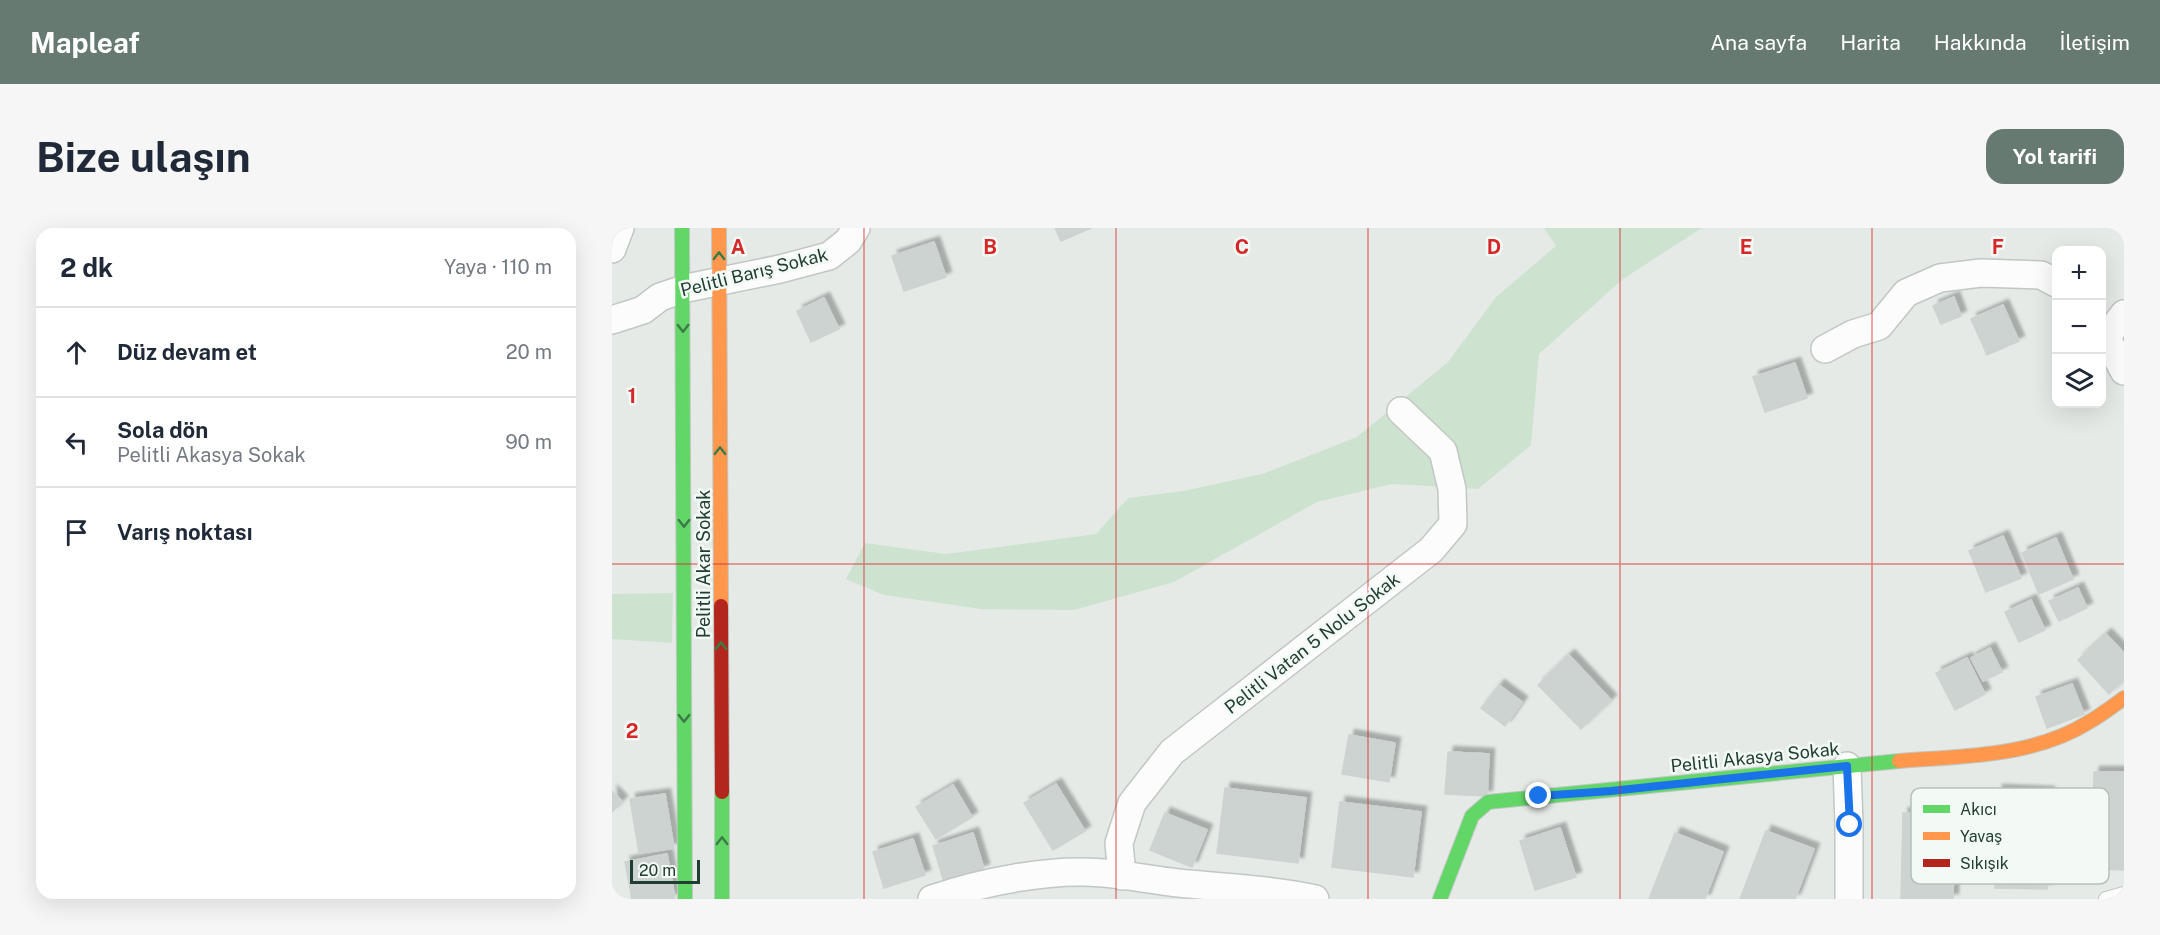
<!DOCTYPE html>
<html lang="tr">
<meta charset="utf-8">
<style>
body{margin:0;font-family:"Public Sans",sans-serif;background:#f6f6f7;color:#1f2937}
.controls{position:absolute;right:18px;top:18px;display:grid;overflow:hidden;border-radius:12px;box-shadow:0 6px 24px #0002}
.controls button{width:54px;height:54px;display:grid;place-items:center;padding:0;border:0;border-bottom:2px solid #e0e1e3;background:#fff;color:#1f2937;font:30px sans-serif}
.scale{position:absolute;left:18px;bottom:15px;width:70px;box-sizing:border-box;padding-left:6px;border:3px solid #213e32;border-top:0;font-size:16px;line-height:21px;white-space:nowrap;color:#213e32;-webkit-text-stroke:4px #f3f9f5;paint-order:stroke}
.stop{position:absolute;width:18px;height:18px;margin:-14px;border:4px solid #1a73e8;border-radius:50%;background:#fff}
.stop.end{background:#1a73e8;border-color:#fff;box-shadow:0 2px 6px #0008}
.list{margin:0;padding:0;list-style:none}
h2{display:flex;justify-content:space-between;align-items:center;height:78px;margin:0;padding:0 24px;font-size:26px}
h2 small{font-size:20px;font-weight:400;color:#747a83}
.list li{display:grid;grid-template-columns:39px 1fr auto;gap:18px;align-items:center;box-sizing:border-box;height:90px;padding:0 24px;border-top:2px solid #e0e1e3}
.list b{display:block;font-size:22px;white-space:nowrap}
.list p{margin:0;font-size:20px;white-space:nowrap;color:#747a83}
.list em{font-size:20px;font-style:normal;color:#747a83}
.icon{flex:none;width:33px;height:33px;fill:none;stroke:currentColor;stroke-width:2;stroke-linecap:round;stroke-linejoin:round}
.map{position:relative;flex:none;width:1512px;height:671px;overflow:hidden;border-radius:18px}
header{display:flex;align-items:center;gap:36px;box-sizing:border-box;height:84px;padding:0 30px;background:#667a71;color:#fff}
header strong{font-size:28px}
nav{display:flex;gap:33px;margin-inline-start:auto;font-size:21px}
.intro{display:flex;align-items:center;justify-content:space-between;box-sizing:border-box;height:144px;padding:0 36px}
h1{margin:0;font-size:42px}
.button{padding:15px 27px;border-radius:18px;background:#667a71;color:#fff;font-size:21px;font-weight:700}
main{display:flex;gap:36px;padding:0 36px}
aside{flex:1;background:#fff;border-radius:18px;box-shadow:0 6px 24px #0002}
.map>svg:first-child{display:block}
.green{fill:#cde3d0}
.building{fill:#ccd3d0;stroke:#cdd3d0;stroke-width:1.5;filter:url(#shadow)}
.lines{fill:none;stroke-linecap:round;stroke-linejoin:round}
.lane-casing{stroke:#c2c7c4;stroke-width:16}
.street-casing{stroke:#c2c7c4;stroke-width:30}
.fast-casing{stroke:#c0c8c4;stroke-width:16}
.slow-casing{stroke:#c0c8c4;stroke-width:16}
.jam-casing{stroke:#c0c8c4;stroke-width:16}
.lane{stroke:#fbfcfb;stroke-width:14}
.street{stroke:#fbfcfb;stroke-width:27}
.fast{stroke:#63d668;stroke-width:14}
.slow{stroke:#ff974d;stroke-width:14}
.jam{stroke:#b3261e;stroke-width:14}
.oneway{stroke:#3b7b48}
.route{stroke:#1a73e8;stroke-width:8}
.grid{fill:none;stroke:#d62828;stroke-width:1.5;stroke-opacity:0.55}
.labels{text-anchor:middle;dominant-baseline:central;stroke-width:5;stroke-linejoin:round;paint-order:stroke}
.street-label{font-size:18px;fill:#213e32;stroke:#f3f9f5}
.key{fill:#f3f9f5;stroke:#b4c1ba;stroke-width:1.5}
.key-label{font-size:16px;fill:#213e32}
.grid-label{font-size:20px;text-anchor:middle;font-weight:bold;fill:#d62828;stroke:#f3f9f5;stroke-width:5;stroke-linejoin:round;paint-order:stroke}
</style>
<header>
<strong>Mapleaf</strong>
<nav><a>Ana sayfa</a><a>Harita</a><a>Hakkında</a><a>İletişim</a></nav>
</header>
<div class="intro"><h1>Bize ulaşın</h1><a class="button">Yol tarifi</a></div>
<main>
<aside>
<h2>2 dk<small>Yaya · 110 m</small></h2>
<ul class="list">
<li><svg class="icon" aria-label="ahead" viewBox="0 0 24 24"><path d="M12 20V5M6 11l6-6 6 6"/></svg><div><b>Düz devam et</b></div><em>20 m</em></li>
<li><svg class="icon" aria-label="left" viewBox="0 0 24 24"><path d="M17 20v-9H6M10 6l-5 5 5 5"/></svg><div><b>Sola dön</b><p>Pelitli Akasya Sokak</p></div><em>90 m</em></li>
<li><svg class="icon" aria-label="arrive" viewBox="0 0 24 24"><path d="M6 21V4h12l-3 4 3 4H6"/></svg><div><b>Varış noktası</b></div></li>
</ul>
</aside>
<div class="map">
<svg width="1512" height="671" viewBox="0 0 1512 671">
<defs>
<filter id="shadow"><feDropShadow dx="5.5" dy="-5.5" stdDeviation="1.5" flood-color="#0004"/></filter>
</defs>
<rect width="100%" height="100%" fill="#e5eae7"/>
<g class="green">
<polygon points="932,0 1090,0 1011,51 927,126 919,217 866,261 780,256 705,274 562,354 462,382 369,381 272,367 234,351 253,315 334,326 484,306 516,270 571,263 650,246 745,209 836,134 884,69 944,18"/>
<polygon points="61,365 60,415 0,411 0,366"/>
</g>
<g class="building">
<polygon points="443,0 479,0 449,13"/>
<polygon points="322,14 334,49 292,63 280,28"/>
<polygon points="1342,69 1349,88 1329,96 1321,78"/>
<polygon points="212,70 227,101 199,114 185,83"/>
<polygon points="1391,77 1407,113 1375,127 1359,91"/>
<polygon points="1183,135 1195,170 1153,184 1141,149"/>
<polygon points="1391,308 1409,350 1374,364 1357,323"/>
<polygon points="1444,310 1461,351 1427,366 1410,325"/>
<polygon points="1466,360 1475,380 1447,393 1437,373"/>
<polygon points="1419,372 1433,402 1407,414 1393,384"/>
<polygon points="1494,406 1512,425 1512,452 1497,466 1466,432"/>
<polygon points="1378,420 1390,444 1371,453 1359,430"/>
<polygon points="957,427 999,472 969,501 926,457"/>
<polygon points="1355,430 1373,466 1343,482 1324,445"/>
<polygon points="1460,456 1472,486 1435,500 1424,469"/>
<polygon points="887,457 910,474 893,498 869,480"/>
<polygon points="737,507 783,515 777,554 730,546"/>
<polygon points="836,524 877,526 875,568 833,566"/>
<polygon points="1482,544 1512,544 1512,642 1479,641"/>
<polygon points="444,556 473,603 441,622 412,575"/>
<polygon points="341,557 360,589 324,611 304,579"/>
<polygon points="613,560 694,570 686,635 605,625"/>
<polygon points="1385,562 1437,564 1435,661 1383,660"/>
<polygon points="0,563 10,573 0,584"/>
<polygon points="53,566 62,620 27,625 18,571"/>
<polygon points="728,574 809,584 801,649 720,639"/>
<polygon points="553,585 595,602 580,639 538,622"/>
<polygon points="1291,585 1343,586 1341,671 1289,671"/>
<polygon points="948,600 964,649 923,662 908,613"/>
<polygon points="1154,603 1202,621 1183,671 1128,671"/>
<polygon points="361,605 372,641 332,654 321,618"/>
<polygon points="1063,605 1111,624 1093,671 1037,671"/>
<polygon points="301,611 313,647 272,660 261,624"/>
<polygon points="55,626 63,671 20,671 13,634"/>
</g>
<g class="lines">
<g class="lane-casing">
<polyline id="lane" points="1494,671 1512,666"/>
</g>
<g class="street-casing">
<g id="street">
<polyline points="0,21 8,0"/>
<polyline points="0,92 31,82 48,69 75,60 168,41 217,28 236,13 244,0"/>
<polyline points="1490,101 1512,143"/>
<polyline points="1495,108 1512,86"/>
<polyline points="1213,121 1241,106 1267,98 1294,65 1328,50 1369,45 1429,47 1444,55"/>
<polyline points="1235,538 1237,597 1237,671"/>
<polyline points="510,648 507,615 520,575 560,524 819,322 841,296 840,261 831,223 789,183"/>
<path d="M320,671C371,654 437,640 491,645C519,647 548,654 577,656C619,660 662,662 703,671"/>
</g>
</g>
<g class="fast-casing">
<g id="fast">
<polyline points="70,0 73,671"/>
<polyline points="110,564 110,671"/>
<polyline points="828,671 860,588 876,574 1287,533"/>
</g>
</g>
<g class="slow-casing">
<g id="slow">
<polyline points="107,0 109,378"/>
<path d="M1287,533C1351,528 1421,529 1477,494C1489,487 1501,478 1512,470"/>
</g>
</g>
<g class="jam-casing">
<polyline id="jam" points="109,378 110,564"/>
</g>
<use href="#lane" class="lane"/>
<use href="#street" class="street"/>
<use href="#fast" class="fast"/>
<use href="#slow" class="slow"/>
<use href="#jam" class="jam"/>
</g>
<defs><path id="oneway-chevron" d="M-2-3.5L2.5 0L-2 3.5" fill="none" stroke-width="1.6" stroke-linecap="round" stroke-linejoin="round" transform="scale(1.5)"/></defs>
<g class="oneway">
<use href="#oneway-chevron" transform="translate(107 28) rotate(-90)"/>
<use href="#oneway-chevron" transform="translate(71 100) rotate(90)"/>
<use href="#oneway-chevron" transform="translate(108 223) rotate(-90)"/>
<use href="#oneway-chevron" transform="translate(72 295) rotate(90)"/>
<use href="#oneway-chevron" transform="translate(109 418) rotate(-90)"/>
<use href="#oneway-chevron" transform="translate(72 490) rotate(90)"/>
<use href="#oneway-chevron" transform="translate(110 613) rotate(-90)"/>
</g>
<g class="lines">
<polyline class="route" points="927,568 999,563 1235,538 1238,597"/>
</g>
<path class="grid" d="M252,0V671M504,0V671M756,0V671M1008,0V671M1260,0V671M0,336H1512"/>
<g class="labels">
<g class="street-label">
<text transform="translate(142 44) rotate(-14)">Pelitli Barış Sokak</text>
<text transform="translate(91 336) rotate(-90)">Pelitli Akar Sokak</text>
<text transform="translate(700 415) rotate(-38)">Pelitli Vatan 5 Nolu Sokak</text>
<text transform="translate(1143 529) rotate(-6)">Pelitli Akasya Sokak</text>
</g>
</g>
<rect x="1299" y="560" width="198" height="96" rx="9" class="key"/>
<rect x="1311" y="577" width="27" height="8" fill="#63d668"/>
<rect x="1311" y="604" width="27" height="8" fill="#ff974d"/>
<rect x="1311" y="631" width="27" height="8" fill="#b3261e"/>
<g class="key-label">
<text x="1348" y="587">Akıcı</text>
<text x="1348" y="614">Yavaş</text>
<text x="1348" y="641">Sıkışık</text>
</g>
<g class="grid-label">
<text x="126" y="26">A</text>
<text x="378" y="26">B</text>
<text x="630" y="26">C</text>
<text x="882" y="26">D</text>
<text x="1134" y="26">E</text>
<text x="1386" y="26">F</text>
<text x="20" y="175">1</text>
<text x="20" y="510">2</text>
</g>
</svg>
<div class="controls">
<button>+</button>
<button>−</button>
<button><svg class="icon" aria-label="layers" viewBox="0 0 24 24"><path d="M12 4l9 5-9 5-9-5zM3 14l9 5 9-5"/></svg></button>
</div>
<div class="scale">20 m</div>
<div class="stop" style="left:1238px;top:597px"></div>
<div class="stop end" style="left:927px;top:568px"></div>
</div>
</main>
